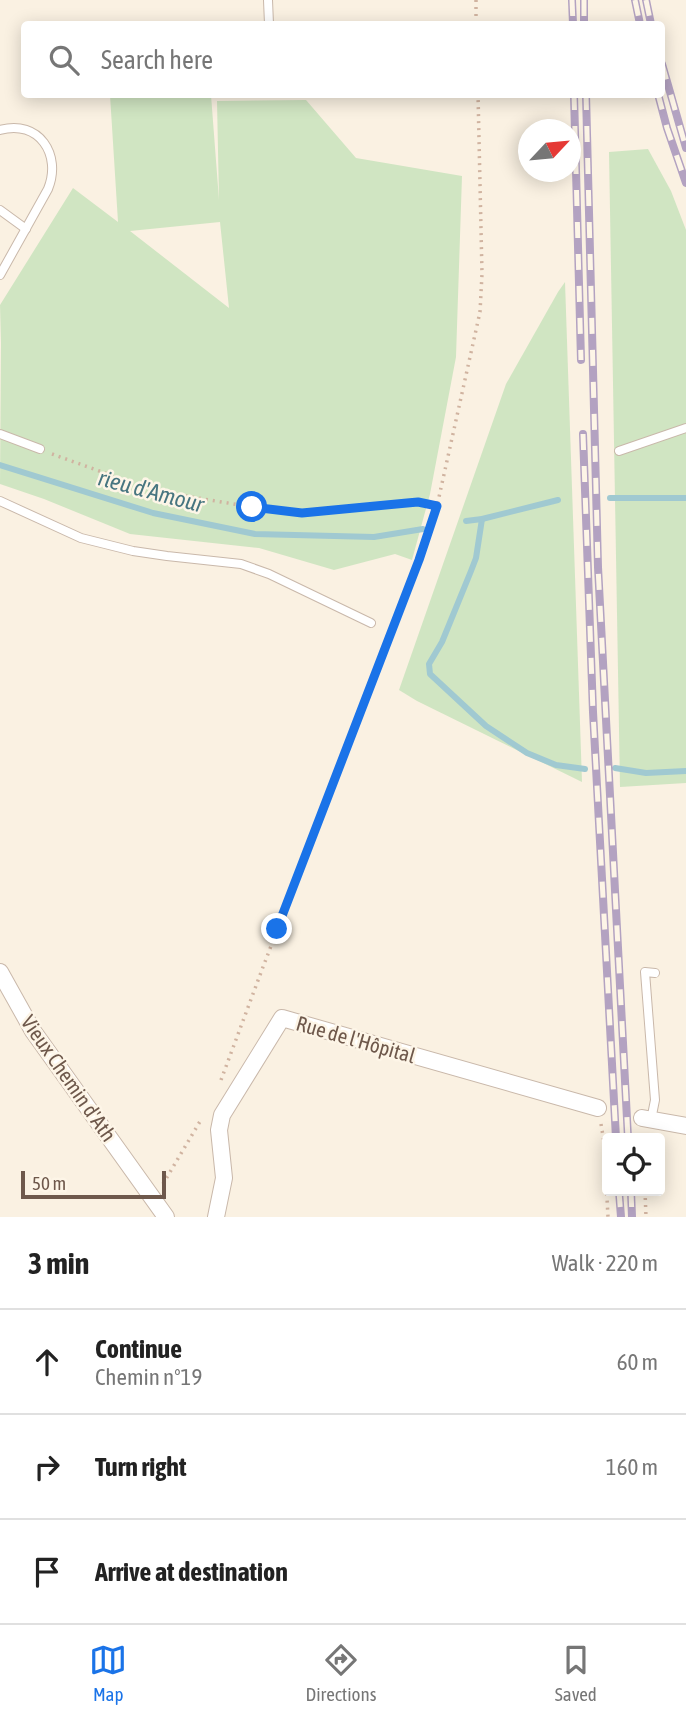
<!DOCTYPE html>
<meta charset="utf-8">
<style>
body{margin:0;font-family:"Asap Condensed",sans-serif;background:#f6f6f6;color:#222}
.controls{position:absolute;right:21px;bottom:21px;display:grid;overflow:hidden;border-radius:7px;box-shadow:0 4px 18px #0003}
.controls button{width:63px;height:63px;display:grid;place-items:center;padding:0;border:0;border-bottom:2px solid #e0e0e0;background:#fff;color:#222;font:35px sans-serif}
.compass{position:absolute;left:518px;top:119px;width:63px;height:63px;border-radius:50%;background:#fff;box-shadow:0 4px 18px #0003;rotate:64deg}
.scale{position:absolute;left:21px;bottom:18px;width:145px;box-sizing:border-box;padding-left:7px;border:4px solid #6e584b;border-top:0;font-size:19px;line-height:24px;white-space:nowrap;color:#6e584b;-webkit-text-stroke:5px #fdf5e7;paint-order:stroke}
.stop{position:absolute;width:21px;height:21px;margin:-16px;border:5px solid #1a73e8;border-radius:50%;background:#fff}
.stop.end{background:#1a73e8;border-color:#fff;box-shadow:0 2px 7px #0008}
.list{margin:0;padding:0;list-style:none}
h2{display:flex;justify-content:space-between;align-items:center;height:91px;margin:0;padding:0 28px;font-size:30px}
h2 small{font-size:23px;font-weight:400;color:#767676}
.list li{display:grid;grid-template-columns:46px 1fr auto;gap:21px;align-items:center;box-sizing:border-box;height:105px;padding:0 28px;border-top:2px solid #e0e0e0}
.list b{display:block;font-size:26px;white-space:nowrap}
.list p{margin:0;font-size:23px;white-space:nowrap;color:#767676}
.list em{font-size:23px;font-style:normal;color:#767676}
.icon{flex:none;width:38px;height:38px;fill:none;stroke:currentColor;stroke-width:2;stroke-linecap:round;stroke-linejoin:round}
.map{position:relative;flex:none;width:686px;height:1217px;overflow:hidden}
.search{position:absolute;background:#fff;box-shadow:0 4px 18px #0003;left:21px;right:21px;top:21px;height:77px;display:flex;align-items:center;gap:18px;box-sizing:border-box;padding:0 24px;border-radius:7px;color:#767676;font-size:26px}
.sheet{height:406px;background:#fff}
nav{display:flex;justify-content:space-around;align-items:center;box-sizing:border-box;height:98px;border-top:2px solid #e0e0e0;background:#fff;font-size:19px;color:#767676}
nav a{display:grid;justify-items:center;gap:4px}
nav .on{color:#1a73e8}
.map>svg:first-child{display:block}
.green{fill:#d0e5c2;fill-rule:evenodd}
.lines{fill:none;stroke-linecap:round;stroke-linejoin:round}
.stream{stroke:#a0c9d1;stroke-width:6}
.service-casing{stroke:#c9b8aa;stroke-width:10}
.minor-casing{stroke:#c9b8aa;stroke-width:18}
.path{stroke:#d0b3a0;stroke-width:3.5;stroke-dasharray:2 5;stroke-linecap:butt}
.service{stroke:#fff;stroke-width:8}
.minor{stroke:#fff;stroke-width:16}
.rail-casing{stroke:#b3a2c1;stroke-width:8}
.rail{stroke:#fdf5e7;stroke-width:5;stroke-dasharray:16;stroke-linecap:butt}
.route{stroke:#1a73e8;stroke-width:9}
.labels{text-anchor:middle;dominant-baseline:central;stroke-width:5;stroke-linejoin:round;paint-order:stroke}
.street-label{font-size:21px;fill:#6e584b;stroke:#fdf5e7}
.water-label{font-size:23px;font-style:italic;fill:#477580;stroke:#fdf5e7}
</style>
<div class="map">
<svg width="686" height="1217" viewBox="0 0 686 1217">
<rect width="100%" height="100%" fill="#faf1e2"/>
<g class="green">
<path d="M110,95H211L219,200L217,101L306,100L356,158L462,176L456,357L430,494L412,560L395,554L334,570L259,548L130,534L44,499L0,484L1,343L0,305L73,188L118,222ZM220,222L229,308L130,231Z"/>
<polygon points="648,149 671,191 686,230 686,783 620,787 609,152"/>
<polygon points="565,282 582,782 417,701 399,690 506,384 558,292"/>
</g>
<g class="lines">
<g class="stream">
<polyline points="0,465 153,513 255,534 374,537 423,529"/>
<polyline points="610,498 686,498"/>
<polyline points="482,519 476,558 471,571 442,642 429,664 430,674 486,726 527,753 556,765 585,769"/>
<polyline points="466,521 482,519 558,500"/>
<polyline points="615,768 646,773 686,771"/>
</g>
<g class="service-casing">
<g id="service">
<polyline points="268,0 269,24"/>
<path d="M0,130C39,119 62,155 48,189L0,275"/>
<polyline points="0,210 26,229"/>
<polyline points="0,434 40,449"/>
<polyline points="619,451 686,428"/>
<polyline points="0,501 81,538 133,551 167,556 241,564 269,574 371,623"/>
<polyline points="651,1120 655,1100 645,972 655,973"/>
</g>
</g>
<g class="minor-casing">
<g id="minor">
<polyline points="0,972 33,1031 166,1217"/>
<polyline points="642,1118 686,1126"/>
<polyline points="216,1217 224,1178 219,1130 222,1115 282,1018 598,1108"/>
</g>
</g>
<g class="path">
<polyline points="476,0 476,24"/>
<polyline points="52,454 155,491 252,507 302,513 407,503 429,503 437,506"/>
<polyline points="221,1080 263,967 419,560 437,506 480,312 482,274 478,94"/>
<polyline points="601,1124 604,1142 608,1217"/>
<polyline points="163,1184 202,1118"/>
<polyline points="645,1191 646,1217"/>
</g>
<use href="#service" class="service"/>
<use href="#minor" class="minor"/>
<g class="rail-casing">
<g id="rail">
<polyline points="572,0 573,24"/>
<polyline points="584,0 584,24"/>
<polyline points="635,0 640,24"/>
<polyline points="646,0 651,24"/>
<polyline points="662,64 686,148"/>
<polyline points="574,94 581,360"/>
<polyline points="586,94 598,567 628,1138"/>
<polyline points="658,94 667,128 686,183"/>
<polyline points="583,434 593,712 616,1138"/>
<polyline points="619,1191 621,1217"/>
<polyline points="631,1191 632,1217"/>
</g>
</g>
<use href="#rail" class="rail"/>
</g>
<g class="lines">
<polyline class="route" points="252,507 302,513 407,503 418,502 437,506 419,560 277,929"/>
</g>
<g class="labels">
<g class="street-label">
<text transform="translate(356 1039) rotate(16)">Rue de l'Hôpital</text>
<text transform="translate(69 1078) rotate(55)">Vieux Chemin d'Ath</text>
</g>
<g class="water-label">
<text transform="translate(151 491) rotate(15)">rieu d'Amour</text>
</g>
</g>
</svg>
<div class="controls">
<button><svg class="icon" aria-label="locate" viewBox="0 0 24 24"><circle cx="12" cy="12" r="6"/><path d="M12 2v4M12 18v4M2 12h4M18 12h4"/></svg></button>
</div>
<svg class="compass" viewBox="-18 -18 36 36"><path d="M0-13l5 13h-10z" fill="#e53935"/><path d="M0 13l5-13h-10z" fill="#767676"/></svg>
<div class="scale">50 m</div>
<div class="stop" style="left:252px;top:507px"></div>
<div class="stop end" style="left:277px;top:929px"></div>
<div class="search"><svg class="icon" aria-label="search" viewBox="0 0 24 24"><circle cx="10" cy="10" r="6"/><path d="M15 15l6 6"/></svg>Search here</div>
</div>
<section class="sheet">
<h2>3 min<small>Walk · 220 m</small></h2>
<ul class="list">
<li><svg class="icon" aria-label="ahead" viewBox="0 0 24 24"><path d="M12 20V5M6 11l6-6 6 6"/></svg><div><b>Continue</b><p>Chemin n°19</p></div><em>60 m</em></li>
<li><svg class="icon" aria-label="right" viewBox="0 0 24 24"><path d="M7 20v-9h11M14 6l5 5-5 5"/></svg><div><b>Turn right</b></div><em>160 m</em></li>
<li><svg class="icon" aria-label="arrive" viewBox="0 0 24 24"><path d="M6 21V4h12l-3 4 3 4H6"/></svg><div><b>Arrive at destination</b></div></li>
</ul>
</section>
<nav>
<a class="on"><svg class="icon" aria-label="map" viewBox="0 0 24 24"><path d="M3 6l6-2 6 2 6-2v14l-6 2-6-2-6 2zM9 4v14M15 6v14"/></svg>Map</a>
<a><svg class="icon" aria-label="directions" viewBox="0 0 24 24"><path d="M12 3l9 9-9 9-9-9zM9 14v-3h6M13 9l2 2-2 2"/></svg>Directions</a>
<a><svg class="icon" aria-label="saved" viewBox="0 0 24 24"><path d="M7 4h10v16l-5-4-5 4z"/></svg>Saved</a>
</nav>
